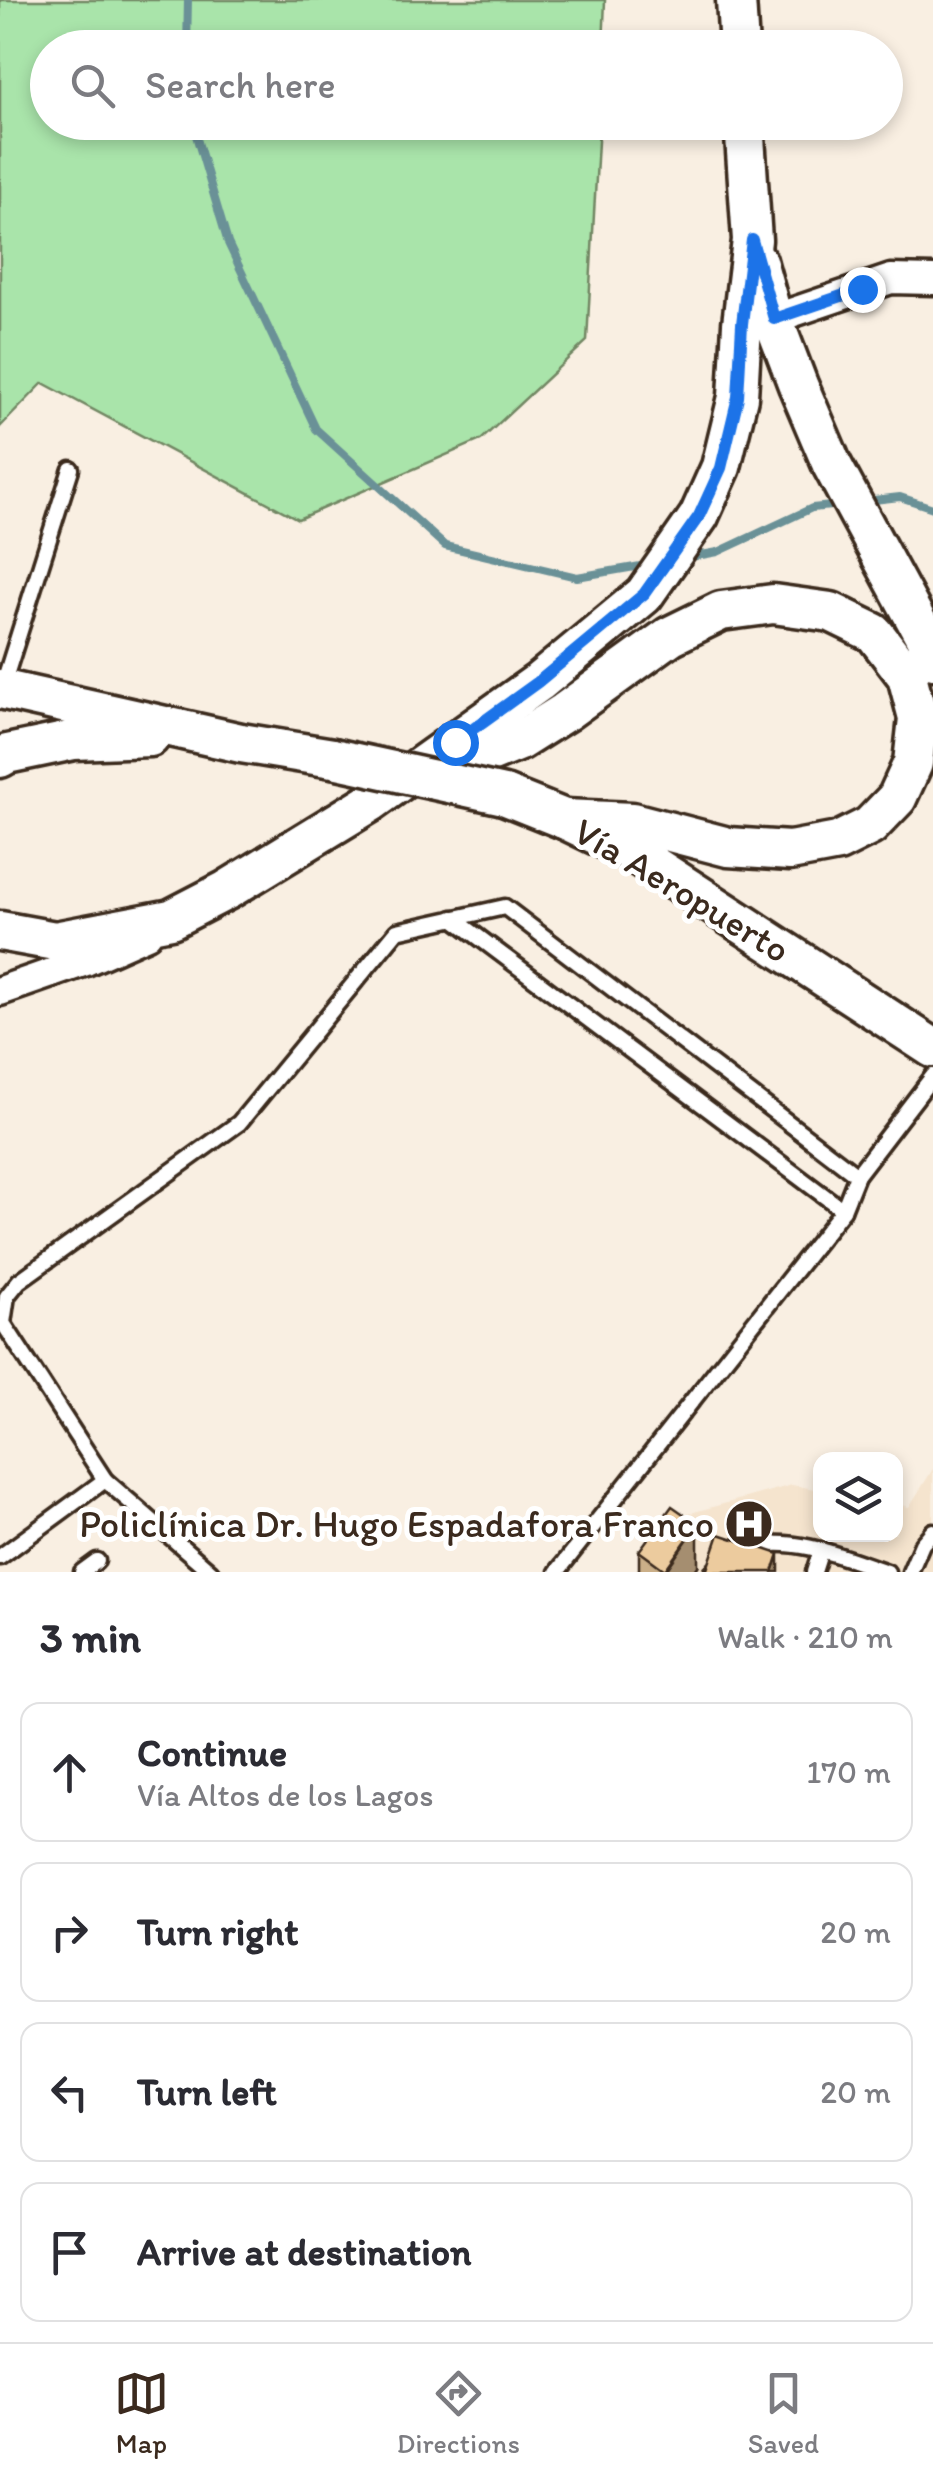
<!DOCTYPE html>
<meta charset="utf-8">
<style>
body{margin:0;font-family:Itim,sans-serif;background:#f7f7f7;color:#2b2b33}
.controls{position:absolute;right:30px;bottom:30px;display:grid;overflow:hidden;border-radius:20px;box-shadow:0 5px 15px #0003}
.controls button{width:90px;height:90px;display:grid;place-items:center;padding:0;border:0;border-bottom:2px solid #e1e1e2;background:#fff;color:#2b2b33;font:50px sans-serif}
.stop{position:absolute;width:30px;height:30px;margin:-22px;border:8px solid #1a73e8;border-radius:50%;background:#fff}
.stop.end{background:#1a73e8;border-color:#fff;box-shadow:0 2px 10px #0008}
.list{margin:0;padding:0;list-style:none}
h2{display:flex;justify-content:space-between;align-items:center;height:130px;margin:0;padding:0 40px;font-size:42px}
h2 small{font-size:32px;font-weight:400;color:#7c7c81}
.list li{display:grid;grid-template-columns:65px 1fr auto;gap:30px;align-items:center;box-sizing:border-box;height:140px;margin:0 20px 20px;padding:0 20px;border:2px solid #e1e1e2;border-radius:20px}
.list b{display:block;font-size:38px;white-space:nowrap}
.list p{margin:0;font-size:32px;white-space:nowrap;color:#7c7c81}
.list em{font-size:32px;font-style:normal;color:#7c7c81}
.icon{flex:none;width:55px;height:55px;fill:none;stroke:currentColor;stroke-width:2;stroke-linecap:round;stroke-linejoin:round}
.map{position:relative;flex:none;width:933px;height:1572px;overflow:hidden}
.search{position:absolute;background:#fff;box-shadow:0 5px 15px #0003;left:30px;right:30px;top:30px;height:110px;display:flex;align-items:center;gap:25px;box-sizing:border-box;padding:0 35px;border-radius:55px;color:#7c7c81;font-size:38px}
.sheet{height:770px;background:#fff}
nav{display:flex;justify-content:space-around;align-items:center;box-sizing:border-box;height:140px;border-top:2px solid #e1e1e2;background:#fff;font-size:28px;color:#7c7c81}
nav a{display:grid;justify-items:center;gap:5px}
nav .on{color:#3b2a1e}
.map>svg:first-child{display:block}
.built{fill:#f5e4ce}
.green{fill:#a9e4aa;stroke:#728764;stroke-width:2.5}
.lines{fill:none;stroke-linecap:round;stroke-linejoin:round}
.stream{stroke:#6a9197;stroke-width:8}
.lane-casing{stroke:#3b2a1e;stroke-width:21}
.street-casing{stroke:#3b2a1e;stroke-width:35}
.secondary-casing{stroke:#3b2a1e;stroke-width:45}
.lane{stroke:#fff;stroke-width:14}
.street{stroke:#fff;stroke-width:28}
.secondary{stroke:#fff;stroke-width:38}
.secondary-bridge-casing{stroke:#3b2a1e;stroke-width:45;stroke-linecap:butt}
.secondary-bridge{stroke:#fff;stroke-width:38}
.wall{fill:#cbaf88;stroke:#3b2a1e;stroke-width:2.5}
.shaded-wall{fill:#a58e6f;stroke:#3b2a1e;stroke-width:2.5}
.building{fill:#eccb9e;stroke:#3b2a1e;stroke-width:2.5}
.route{stroke:#1a73e8;stroke-width:12}
.labels{text-anchor:middle;dominant-baseline:central;stroke-width:10;stroke-linejoin:round;paint-order:stroke}
.street-label{font-size:38px;fill:#3b2a1e;stroke:#fff}
.poi-label{font-size:38px;fill:#3b2a1e;stroke:#fff;text-anchor:end}
</style>
<div class="map">
<svg width="933" height="1572" viewBox="0 0 933 1572">
<rect width="100%" height="100%" fill="#f9efe2"/>
<filter id="ink" filterUnits="userSpaceOnUse"><feTurbulence type="fractalNoise" baseFrequency=".01" numOctaves="2"/><feDisplacementMap in="SourceGraphic" scale="20" xChannelSelector="R" yChannelSelector="G"/><feConvolveMatrix kernelMatrix="1 2 1 2 8 2 1 2 1" color-interpolation-filters="sRGB"/></filter>
<g filter="url(#ink)">
<polygon class="built" points="933,1469 933,1572 634,1572 687,1514 792,1485 820,1490 820,1534 896,1534 896,1504 909,1507"/>
<polygon class="green" points="0,0 605,0 603,47 48,48 48,122 599,123 587,341 481,440 298,519 43,383 0,427"/>
<g class="lines">
<g class="stream">
<polyline points="187,48 188,0"/>
<polyline points="192,122 228,243 316,429 445,546 577,577 652,564"/>
<polyline points="865,501 900,497 933,508"/>
<polyline points="685,558 718,552 812,508 841,505"/>
</g>
<g class="lane-casing">
<g id="lane">
<polyline points="2,688 71,469"/>
<polyline points="453,918 843,1210"/>
<polyline points="0,1557 105,1480"/>
<polyline points="82,1572 97,1561"/>
<polyline points="211,1572 105,1480 3,1323 7,1296 19,1281 239,1123 397,931 505,907 857,1175"/>
<polyline points="557,1572 843,1210 857,1175 933,1076"/>
<path d="M712,1572C724,1564 739,1551 753,1547C795,1535 848,1559 887,1572"/>
<polyline points="814,1572 821,1550"/>
<polyline points="910,1572 922,1544 933,1531"/>
</g>
</g>
<g class="street-casing">
<g id="street">
<polyline points="773,319 891,279 933,280"/>
<polyline points="0,991 86,961 147,934"/>
</g>
</g>
<g class="secondary-casing">
<g id="secondary">
<polyline points="736,0 739,48"/>
<polyline points="757,261 773,319 798,385 832,465 925,637 933,660"/>
<polyline points="0,689 241,743 333,758"/>
<polyline points="0,758 7,754 74,740 150,737"/>
<polyline points="429,778 519,741 565,712 670,636 721,611 773,604 831,612 874,633 907,676 918,718 913,763 897,798 870,826 838,842 790,851 728,847 632,822 564,819"/>
<polyline points="504,795 564,819 634,853 933,1048"/>
<polyline points="0,931 55,941 171,919 227,890 371,802 539,682 644,595 699,516 721,467 738,397 742,324 752,240 744,122"/>
</g>
</g>
<use href="#lane" class="lane"/>
<use href="#street" class="street"/>
<use href="#secondary" class="secondary"/>
<g class="secondary-bridge-casing">
<polyline id="secondary-bridge" points="333,758 504,795"/>
</g>
<use href="#secondary-bridge" class="secondary-bridge"/>
</g>
<polygon class="wall" points="639,1551 698,1566 694,1572 639,1572"/>
<g class="shaded-wall">
<polygon points="698,1524 698,1566 694,1572 665,1572"/>
<polygon points="779,1554 779,1572 773,1572"/>
</g>
<g class="building">
<polygon points="672,1506 698,1524 665,1570 639,1551"/>
<polygon points="719,1534 779,1554 773,1572 706,1572"/>
</g>
</g>
<g class="lines" filter="url(#ink)">
<polyline class="route" points="455,742 538,682 644,594 699,516 721,468 738,397 742,324 752,240 774,319 862,289"/>
</g>
<defs>
<g id="hospital-disc" transform="scale(2.5)"><circle r="9.5" fill="#3b2a1e" stroke="#fff"/><path d="M-5-5h3v3.5h4V-5h3V5h-3V1.5h-4V5h-3Z" fill="#fff"/></g>
</defs>
<g fill-rule="evenodd">
<use href="#hospital-disc" x="749" y="1524"/>
</g>
<g class="labels">
<g class="street-label">
<text transform="translate(682 890) rotate(31)">Vía Aeropuerto</text>
</g>
<g class="poi-label">
<text x="714" y="1524">Policlínica Dr. Hugo Espadafora Franco</text>
</g>
</g>
</svg>
<div class="controls">
<button><svg class="icon" aria-label="layers" viewBox="0 0 24 24"><path d="M12 4l9 5-9 5-9-5zM3 14l9 5 9-5"/></svg></button>
</div>
<div class="stop" style="left:455px;top:742px"></div>
<div class="stop end" style="left:862px;top:289px"></div>
<div class="search"><svg class="icon" aria-label="search" viewBox="0 0 24 24"><circle cx="10" cy="10" r="6"/><path d="M15 15l6 6"/></svg>Search here</div>
</div>
<section class="sheet">
<h2>3 min<small>Walk · 210 m</small></h2>
<ul class="list">
<li><svg class="icon" aria-label="ahead" viewBox="0 0 24 24"><path d="M12 20V5M6 11l6-6 6 6"/></svg><div><b>Continue</b><p>Vía Altos de los Lagos</p></div><em>170 m</em></li>
<li><svg class="icon" aria-label="right" viewBox="0 0 24 24"><path d="M7 20v-9h11M14 6l5 5-5 5"/></svg><div><b>Turn right</b></div><em>20 m</em></li>
<li><svg class="icon" aria-label="left" viewBox="0 0 24 24"><path d="M17 20v-9H6M10 6l-5 5 5 5"/></svg><div><b>Turn left</b></div><em>20 m</em></li>
<li><svg class="icon" aria-label="arrive" viewBox="0 0 24 24"><path d="M6 21V4h12l-3 4 3 4H6"/></svg><div><b>Arrive at destination</b></div></li>
</ul>
</section>
<nav>
<a class="on"><svg class="icon" aria-label="map" viewBox="0 0 24 24"><path d="M3 6l6-2 6 2 6-2v14l-6 2-6-2-6 2zM9 4v14M15 6v14"/></svg>Map</a>
<a><svg class="icon" aria-label="directions" viewBox="0 0 24 24"><path d="M12 3l9 9-9 9-9-9zM9 14v-3h6M13 9l2 2-2 2"/></svg>Directions</a>
<a><svg class="icon" aria-label="saved" viewBox="0 0 24 24"><path d="M7 4h10v16l-5-4-5 4z"/></svg>Saved</a>
</nav>
